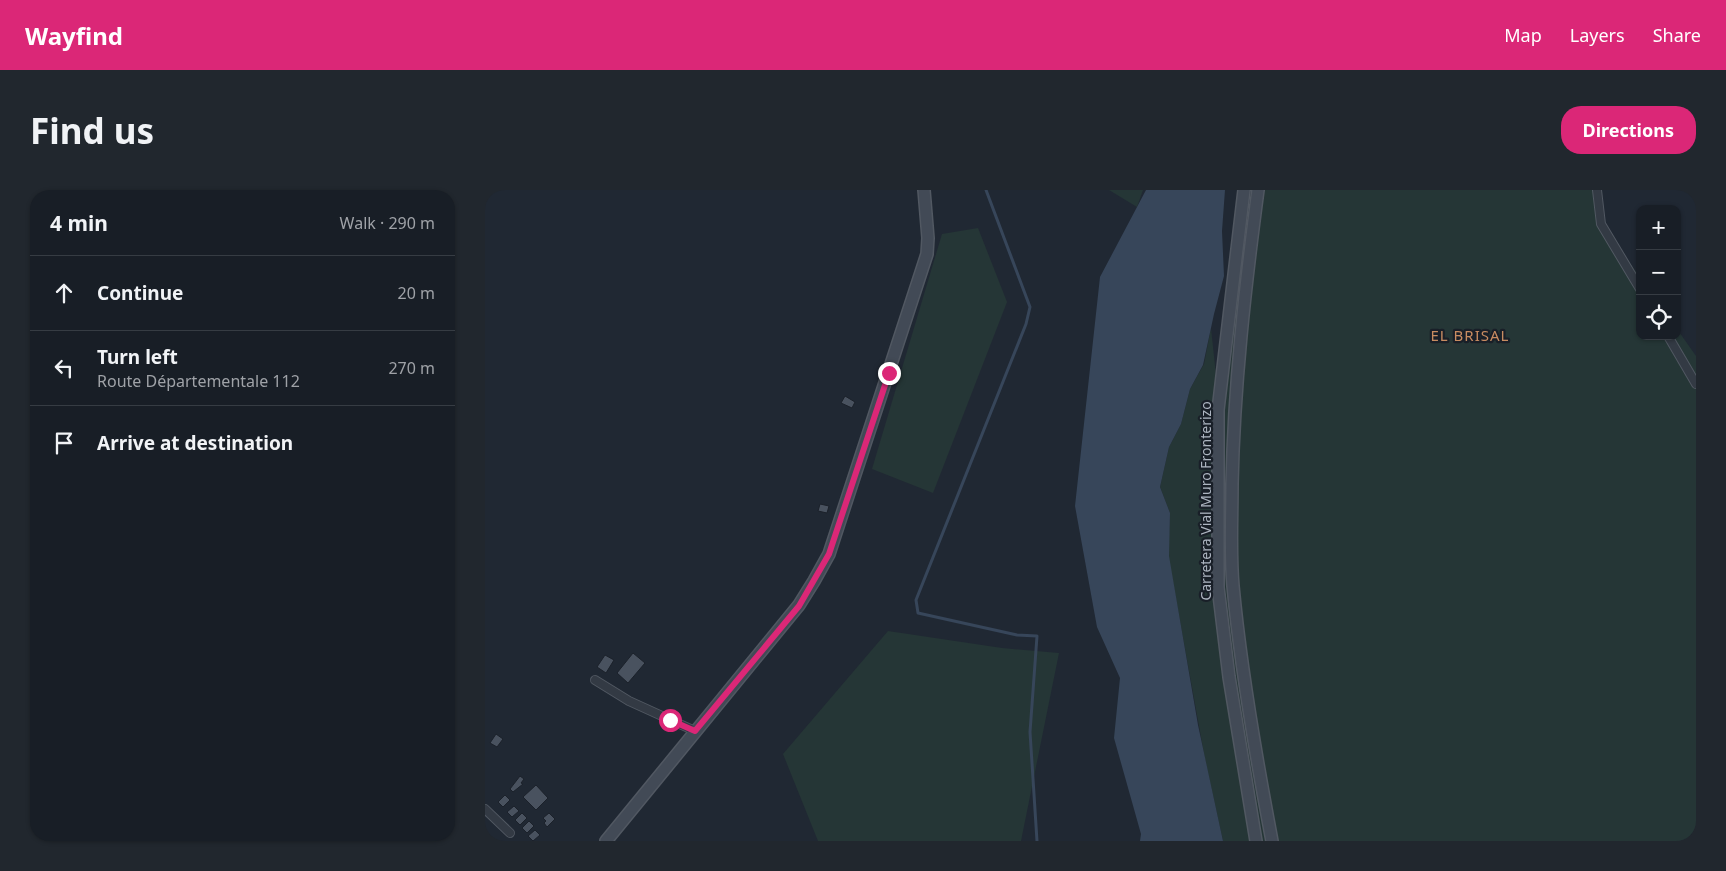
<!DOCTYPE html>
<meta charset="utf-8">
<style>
body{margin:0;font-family:"Noto Sans",sans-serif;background:#21272e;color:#f1f3f6}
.controls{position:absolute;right:15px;top:15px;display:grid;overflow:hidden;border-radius:10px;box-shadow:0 1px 4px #0004}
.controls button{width:45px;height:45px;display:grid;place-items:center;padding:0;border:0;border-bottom:1px solid #363c43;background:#181e26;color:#f1f3f6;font:25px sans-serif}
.stop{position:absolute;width:15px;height:15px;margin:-11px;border:4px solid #db2777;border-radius:50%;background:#fff}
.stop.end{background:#db2777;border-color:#fff;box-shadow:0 1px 5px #0008}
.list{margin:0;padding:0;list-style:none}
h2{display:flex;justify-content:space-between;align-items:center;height:65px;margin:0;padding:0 20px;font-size:21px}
h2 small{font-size:16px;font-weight:400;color:#9fa2a7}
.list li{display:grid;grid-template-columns:32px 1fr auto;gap:15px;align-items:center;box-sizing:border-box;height:75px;padding:0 20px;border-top:1px solid #363c43}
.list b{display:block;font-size:19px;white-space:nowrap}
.list p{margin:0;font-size:16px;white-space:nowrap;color:#9fa2a7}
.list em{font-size:16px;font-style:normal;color:#9fa2a7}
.icon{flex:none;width:28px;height:28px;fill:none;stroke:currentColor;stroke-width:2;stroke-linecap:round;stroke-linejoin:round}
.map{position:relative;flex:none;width:1211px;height:651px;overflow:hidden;border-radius:20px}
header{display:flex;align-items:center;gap:30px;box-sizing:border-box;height:70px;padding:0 25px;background:#db2777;color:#fff}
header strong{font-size:24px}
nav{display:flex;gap:28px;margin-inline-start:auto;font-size:18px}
.intro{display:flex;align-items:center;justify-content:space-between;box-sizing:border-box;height:120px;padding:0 30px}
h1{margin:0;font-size:35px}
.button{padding:12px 22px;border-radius:20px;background:#db2777;color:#fff;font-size:18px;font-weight:700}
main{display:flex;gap:30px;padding:0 30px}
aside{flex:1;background:#181e26;border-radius:20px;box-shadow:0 1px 4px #0004}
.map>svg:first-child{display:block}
.green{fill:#253636}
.water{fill:#37465a}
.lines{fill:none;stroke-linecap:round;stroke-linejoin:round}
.stream{stroke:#37465a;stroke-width:3}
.building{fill:#49525f;stroke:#1b212a}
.street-casing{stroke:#515862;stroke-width:10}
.secondary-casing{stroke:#515862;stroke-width:14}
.street{stroke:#333a44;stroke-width:8}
.secondary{stroke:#424a56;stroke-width:11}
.route{stroke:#db2777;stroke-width:6}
.labels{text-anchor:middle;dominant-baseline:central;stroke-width:4.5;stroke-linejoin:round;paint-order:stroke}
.street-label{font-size:14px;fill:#adb5c1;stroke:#191f28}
.neighbourhood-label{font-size:15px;letter-spacing:1px;fill:#c88c61;stroke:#191f28}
</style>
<header>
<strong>Wayfind</strong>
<nav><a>Map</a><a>Layers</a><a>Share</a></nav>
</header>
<div class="intro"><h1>Find us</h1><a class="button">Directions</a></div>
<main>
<aside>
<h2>4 min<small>Walk · 290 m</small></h2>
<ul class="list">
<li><svg class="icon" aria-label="ahead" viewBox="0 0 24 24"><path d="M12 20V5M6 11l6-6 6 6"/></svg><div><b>Continue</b></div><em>20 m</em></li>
<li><svg class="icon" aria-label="left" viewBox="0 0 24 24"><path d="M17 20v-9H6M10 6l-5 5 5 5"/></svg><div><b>Turn left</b><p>Route Départementale 112</p></div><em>270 m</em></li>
<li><svg class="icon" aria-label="arrive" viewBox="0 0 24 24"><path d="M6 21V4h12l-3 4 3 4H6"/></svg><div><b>Arrive at destination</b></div></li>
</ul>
</aside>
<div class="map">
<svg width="1211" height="651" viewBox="0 0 1211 651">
<rect width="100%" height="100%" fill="#202833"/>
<g class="green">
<polygon points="624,0 658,0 652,17"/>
<polygon points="775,0 1112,0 1116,34 1155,87 1155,146 1192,146 1192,139 1211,166 1211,651 738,651 720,569 683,365 685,323 675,297 684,257 696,234 705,199 719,174 726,138 731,185 749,112 746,98"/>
<polygon points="493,38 522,112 448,303 387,279 457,44"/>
<polygon points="403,441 517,458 574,463 536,651 333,651 298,564"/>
</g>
<polygon class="water" points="661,0 740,0 737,41 739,86 729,124 718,175 705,199 696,234 684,257 675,297 685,323 684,366 713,535 738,651 655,651 656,644 629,548 635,488 612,437 590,316 615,87"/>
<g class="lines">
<polyline class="stream" points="501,0 545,117 541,134 431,410 433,423 532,445 552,446 545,542 552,651"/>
</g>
<g class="building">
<polygon points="360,206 370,212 367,218 356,213"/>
<polygon points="335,314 344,316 342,323 333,321"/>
<polygon points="148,463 160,473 143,493 132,483"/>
<polygon points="120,465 129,470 121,483 112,477"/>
<polygon points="11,544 18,549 12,557 5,553"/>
<polygon points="35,586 39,589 36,593 38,594 28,602 25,599"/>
<polygon points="51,595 63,608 51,620 38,607"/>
<polygon points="20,605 25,610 18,617 13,612"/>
<polygon points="29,616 34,621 27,627 22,622"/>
<polygon points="37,623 42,628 35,635 30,630"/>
<polygon points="64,623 70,629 62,637 59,633 61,631 58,628"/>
<polygon points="44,631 49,636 42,643 37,638"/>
<polygon points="50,640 55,645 48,651 43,646"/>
</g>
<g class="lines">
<g class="street-casing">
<g id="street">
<polyline points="1112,0 1116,34 1155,99"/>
<polyline points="1183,146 1211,194"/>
<polyline points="110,490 144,511 210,541"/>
<polyline points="0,619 25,643"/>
</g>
</g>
<g class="secondary-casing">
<g id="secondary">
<polyline points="759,0 733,220 733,397 744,487 771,651"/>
<path d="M773,0C760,98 749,196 747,294C747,328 745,363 748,396C756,482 771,567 787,651"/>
<polyline points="121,651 314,415 329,391 344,364 442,64 443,48 439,0"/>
</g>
</g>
<use href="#street" class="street"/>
<use href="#secondary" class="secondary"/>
</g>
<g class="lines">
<polyline class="route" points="185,530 210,541 314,416 344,364 404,183"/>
</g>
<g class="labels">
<g class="street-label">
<text transform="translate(720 311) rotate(-90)">Carretera Vial Muro Fronterizo</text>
</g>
<g class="neighbourhood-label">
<text x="985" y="145">EL BRISAL</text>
</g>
</g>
</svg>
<div class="controls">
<button>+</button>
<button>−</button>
<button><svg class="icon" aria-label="locate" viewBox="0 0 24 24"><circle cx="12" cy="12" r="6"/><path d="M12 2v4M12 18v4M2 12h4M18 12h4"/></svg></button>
</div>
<div class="stop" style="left:185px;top:530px"></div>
<div class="stop end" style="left:404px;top:183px"></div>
</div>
</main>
